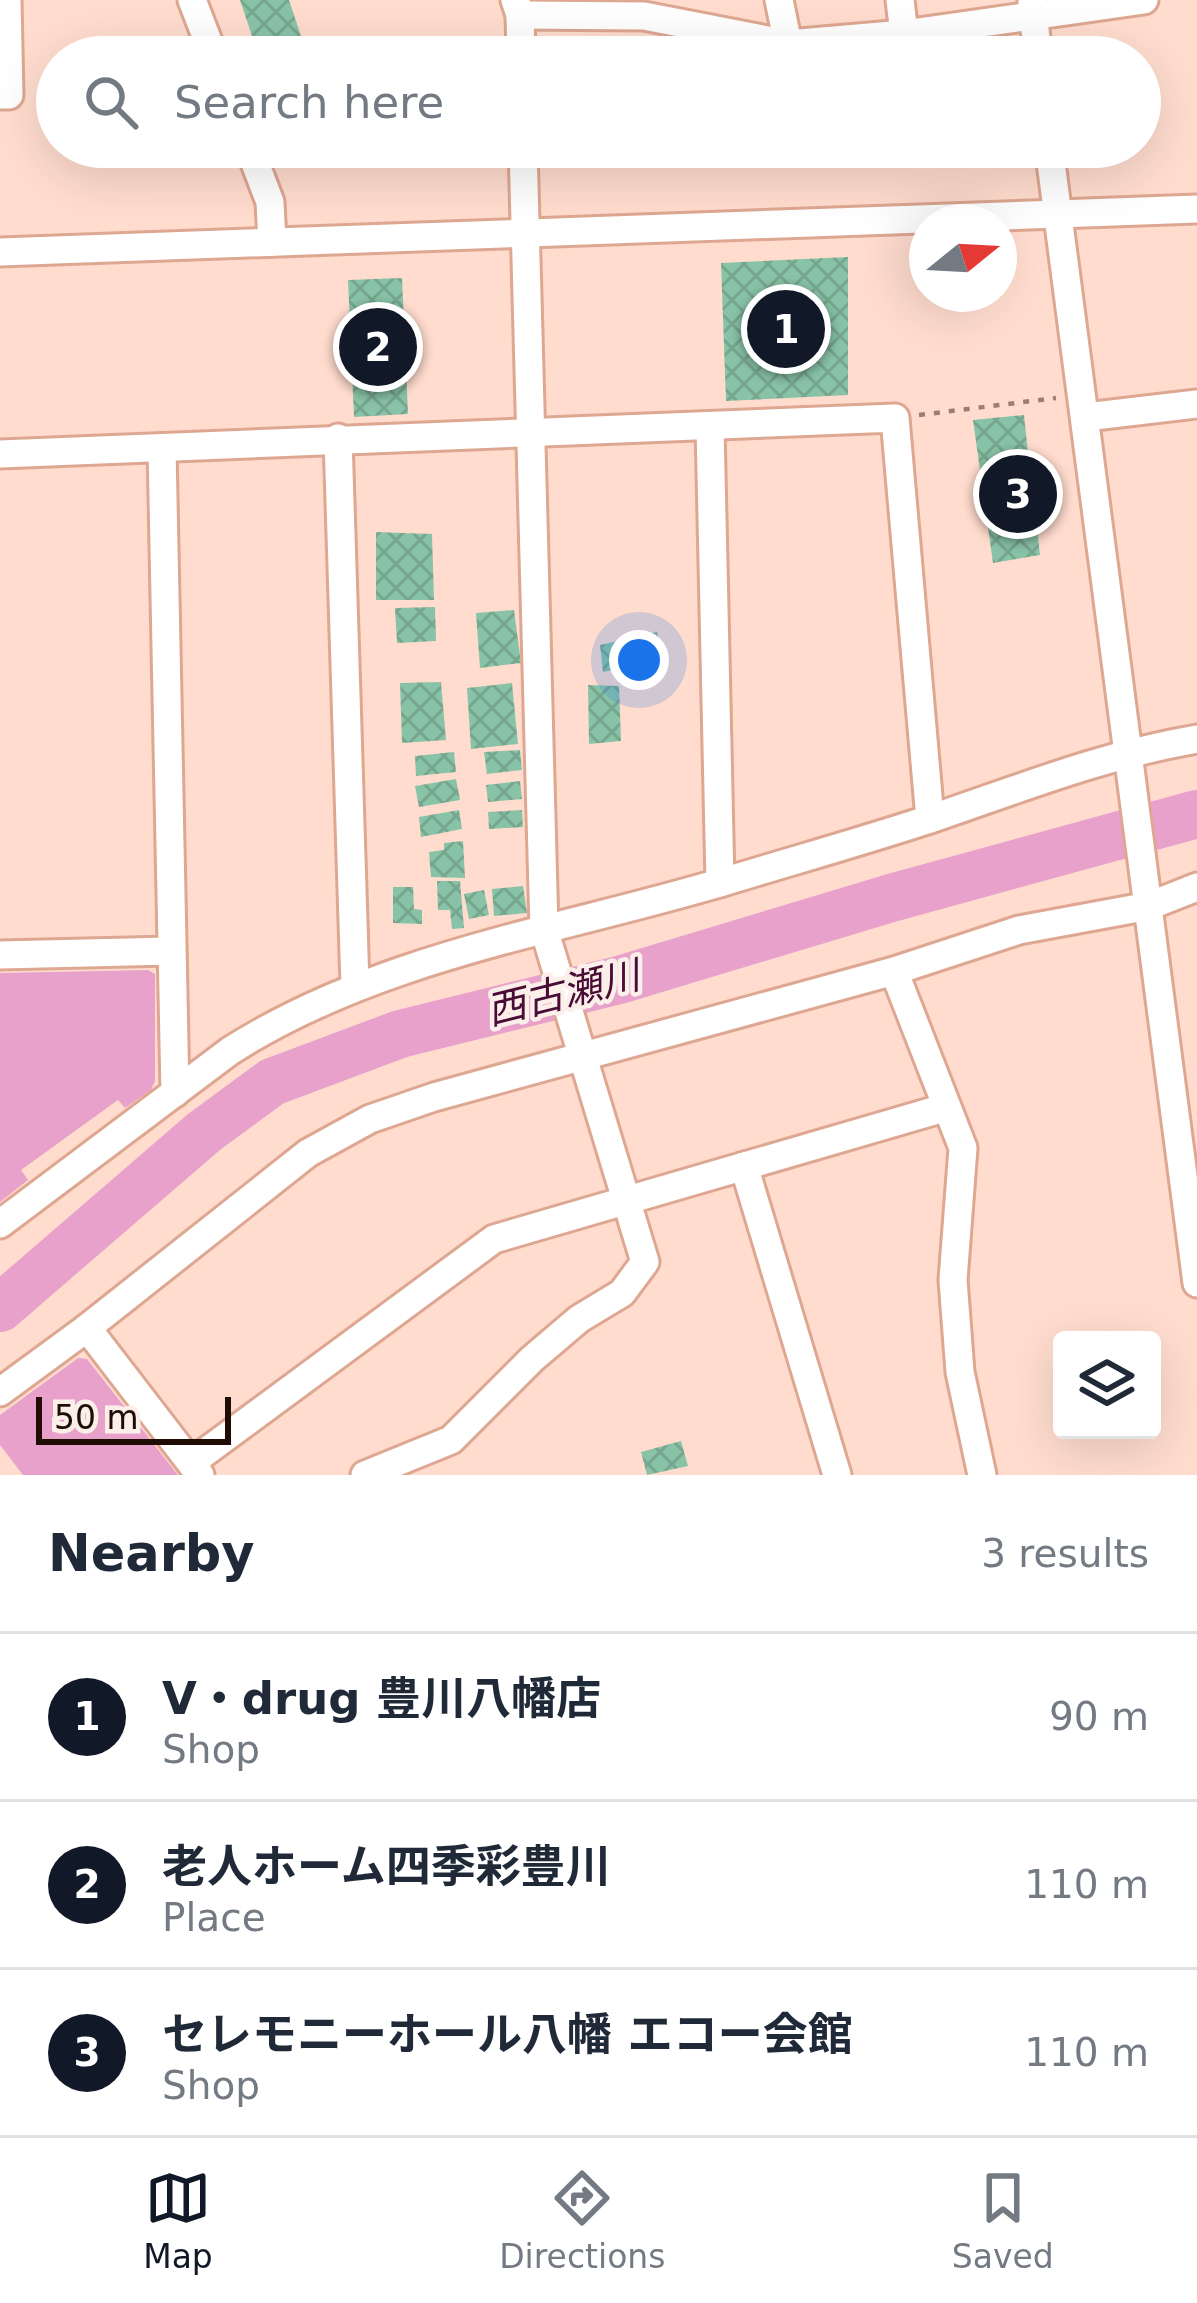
<!DOCTYPE html>
<meta charset="utf-8">
<style>
body{margin:0;font-family:"DejaVu Sans","Noto Sans JP",sans-serif;background:#f6f6f7;color:#1f2937}
.controls{position:absolute;right:36px;bottom:36px;display:grid;overflow:hidden;border-radius:12px;box-shadow:0 12px 48px #0002}
.controls button{width:108px;height:108px;display:grid;place-items:center;padding:0;border:0;border-bottom:3px solid #e0e1e3;background:#fff;color:#1f2937;font:60px sans-serif}
.compass{position:absolute;left:909px;top:204px;width:108px;height:108px;border-radius:50%;background:#fff;box-shadow:0 12px 48px #0002;rotate:72deg}
.scale{position:absolute;left:36px;bottom:30px;width:195px;box-sizing:border-box;padding-left:12px;border:6px solid #1f0c05;border-top:0;font-size:33px;line-height:42px;white-space:nowrap;color:#1f0c05;-webkit-text-stroke:9px #fbefea;paint-order:stroke}
.you{position:absolute;left:639px;top:660px;width:42px;height:42px;margin:-30px;border:9px solid #fff;border-radius:50%;background:#1a73e8;box-shadow:0 0 0 18px #1a73e833}
.badge{display:grid;place-items:center;width:78px;height:78px;border-radius:50%;background:#111827;color:#fff;font-size:39px;font-weight:700}
.pin{position:absolute;translate:-50% -50%;border:6px solid #fff;box-shadow:0 3px 12px #0006}
.list{margin:0;padding:0;list-style:none}
h2{display:flex;justify-content:space-between;align-items:center;height:156px;margin:0;padding:0 48px;font-size:51px}
h2 small{font-size:39px;font-weight:400;color:#747a83}
.list li{display:grid;grid-template-columns:78px 1fr auto;gap:36px;align-items:center;box-sizing:border-box;height:168px;padding:0 48px;border-top:3px solid #e0e1e3}
.list b{display:block;font-size:45px;white-space:nowrap}
.list p{margin:0;font-size:39px;white-space:nowrap;color:#747a83}
.list em{font-size:39px;font-style:normal;color:#747a83}
.icon{flex:none;width:66px;height:66px;fill:none;stroke:currentColor;stroke-width:2;stroke-linecap:round;stroke-linejoin:round}
.map{position:relative;flex:none;width:1197px;height:1475px;overflow:hidden}
.search{position:absolute;background:#fff;box-shadow:0 12px 48px #0002;left:36px;right:36px;top:36px;height:132px;display:flex;align-items:center;gap:30px;box-sizing:border-box;padding:0 42px;border-radius:66px;color:#747a83;font-size:45px}
.sheet{height:660px;background:#fff}
nav{display:flex;justify-content:space-around;align-items:center;box-sizing:border-box;height:168px;border-top:3px solid #e0e1e3;background:#fff;font-size:33px;color:#747a83}
nav a{display:grid;justify-items:center;gap:6px}
nav .on{color:#111827}
.map>svg:first-child{display:block}
.water{fill:#e8a1cb}
.lines{fill:none;stroke-linecap:round;stroke-linejoin:round}
.river{stroke:#e8a1cb;stroke-width:48}
.building{fill:url(#building-cross-hatch)}
.minor-casing{stroke:#dea791;stroke-width:33}
.path{stroke:#9b7f74;stroke-width:4.5;stroke-dasharray:6 9;stroke-linecap:butt}
.minor{stroke:#fff;stroke-width:27}
.labels{text-anchor:middle;dominant-baseline:central;stroke-width:9;stroke-linejoin:round;paint-order:stroke}
.water-label{font-size:39px;font-style:italic;fill:#490c36;stroke:#fbefea}
</style>
<div class="map">
<svg width="1197" height="1475" viewBox="0 0 1197 1475">
<defs>
<pattern id="building-cross-hatch" width="8" height="8" patternUnits="userSpaceOnUse" patternTransform="scale(3)"><rect width="8" height="8" fill="#89c3a7"/><path d="M0 0l8 8M0 8l8-8" fill="none" stroke="#76a68e"/></pattern>
</defs>
<rect width="100%" height="100%" fill="#ffdcce"/>
<g class="water">
<polygon points="148,970 155,974 155,1081 151,1090 125,1108 118,1100 21,1170 28,1180 0,1202 0,973"/>
<polygon points="78,1358 87,1359 178,1475 23,1475 0,1445 0,1415"/>
</g>
<g class="lines">
<polyline class="river" points="0,1308 204,1132 272,1082 400,1034 619,980 891,898 1197,814"/>
</g>
<g class="building">
<polygon points="240,0 289,0 308,57 259,57"/>
<polygon points="1004,46 1004,57 875,57 875,51"/>
<polygon points="879,147 1008,147 1008,158 879,162"/>
<polygon points="848,257 848,395 726,401 721,263"/>
<polygon points="402,278 408,414 354,417 348,280"/>
<polygon points="1024,415 1031,481 1051,478 1055,507 1035,510 1040,555 993,563 973,420"/>
<polygon points="376,532 432,534 434,600 376,600"/>
<polygon points="435,607 436,641 397,643 395,608"/>
<polygon points="514,610 521,663 480,668 476,613"/>
<polygon points="657,632 662,657 634,665 630,646 622,649 627,667 603,672 600,645"/>
<polygon points="441,682 446,740 402,743 400,683"/>
<polygon points="512,683 518,744 471,749 467,688"/>
<polygon points="588,685 619,686 621,741 589,744"/>
<polygon points="520,750 522,770 487,774 484,752"/>
<polygon points="454,752 456,772 416,776 415,756"/>
<polygon points="456,779 460,800 419,807 415,786"/>
<polygon points="520,781 522,799 488,802 486,785"/>
<polygon points="459,810 462,829 421,837 419,817"/>
<polygon points="522,810 523,827 489,829 488,812"/>
<polygon points="463,841 465,878 431,877 429,852 444,850 444,843"/>
<polygon points="437,881 460,881 464,928 452,929 450,910 438,910"/>
<polygon points="523,886 527,913 494,916 492,889"/>
<polygon points="393,887 413,887 414,909 422,910 422,924 393,923"/>
<polygon points="484,890 489,915 469,919 464,894"/>
<polygon points="681,1441 688,1466 647,1475 641,1452"/>
</g>
<g class="lines">
<g class="minor-casing">
<g id="minor">
<polyline points="192,0 214,57"/>
<polyline points="515,0 520,15 521,57"/>
<polyline points="779,0 788,44"/>
<polyline points="900,0 904,34"/>
<polyline points="1032,2 1038,57"/>
<polyline points="520,15 644,16 788,44 904,34 1144,0"/>
<polyline points="0,95 9,95 7,0"/>
<polyline points="249,147 270,202 272,242"/>
<polyline points="1049,147 1197,1283"/>
<polyline points="0,252 1197,209"/>
<polyline points="1086,417 1197,404"/>
<polyline points="710,427 720,883"/>
<polyline points="338,438 355,986"/>
<polyline points="162,448 175,1093"/>
<polyline points="0,454 895,418 930,819"/>
<polyline points="0,955 171,951"/>
<polyline points="894,971 963,1148 953,1280 960,1372 982,1475"/>
<polyline points="744,1166 837,1475"/>
<path d="M0,1224L230,1051C382,954 566,930 736,878C802,858 870,839 936,817C1024,787 1104,755 1197,739"/>
<polyline points="87,1328 200,1475"/>
<polyline points="0,1392 87,1328 308,1153 370,1119 434,1097 894,971 1019,930 1149,906 1197,887"/>
<polyline points="192,1462 494,1239 944,1108"/>
<polyline points="365,1475 451,1440 532,1359 579,1319 622,1293 645,1262 544,929 523,147"/>
</g>
</g>
<polyline class="path" points="919,415 1056,398"/>
<use href="#minor" class="minor"/>
</g>
<g class="labels">
<g class="water-label">
<text transform="translate(563 993) rotate(-14)">西古瀬川</text>
</g>
</g>
</svg>
<div class="controls">
<button><svg class="icon" aria-label="layers" viewBox="0 0 24 24"><path d="M12 4l9 5-9 5-9-5zM3 14l9 5 9-5"/></svg></button>
</div>
<svg class="compass" viewBox="-18 -18 36 36"><path d="M0-13l5 13h-10z" fill="#e53935"/><path d="M0 13l5-13h-10z" fill="#747a83"/></svg>
<div class="scale">50 m</div>
<div class="you"></div>
<div class="pin badge" style="left:786px;top:329px">1</div>
<div class="pin badge" style="left:378px;top:347px">2</div>
<div class="pin badge" style="left:1018px;top:494px">3</div>
<div class="search"><svg class="icon" aria-label="search" viewBox="0 0 24 24"><circle cx="10" cy="10" r="6"/><path d="M15 15l6 6"/></svg>Search here</div>
</div>
<section class="sheet">
<h2>Nearby<small>3 results</small></h2>
<ul class="list">
<li><span class="badge">1</span><div><b>V・drug 豊川八幡店</b><p>Shop</p></div><em>90 m</em></li>
<li><span class="badge">2</span><div><b>老人ホーム四季彩豊川</b><p>Place</p></div><em>110 m</em></li>
<li><span class="badge">3</span><div><b>セレモニーホール八幡 エコー会館</b><p>Shop</p></div><em>110 m</em></li>
</ul>
</section>
<nav>
<a class="on"><svg class="icon" aria-label="map" viewBox="0 0 24 24"><path d="M3 6l6-2 6 2 6-2v14l-6 2-6-2-6 2zM9 4v14M15 6v14"/></svg>Map</a>
<a><svg class="icon" aria-label="directions" viewBox="0 0 24 24"><path d="M12 3l9 9-9 9-9-9zM9 14v-3h6M13 9l2 2-2 2"/></svg>Directions</a>
<a><svg class="icon" aria-label="saved" viewBox="0 0 24 24"><path d="M7 4h10v16l-5-4-5 4z"/></svg>Saved</a>
</nav>
